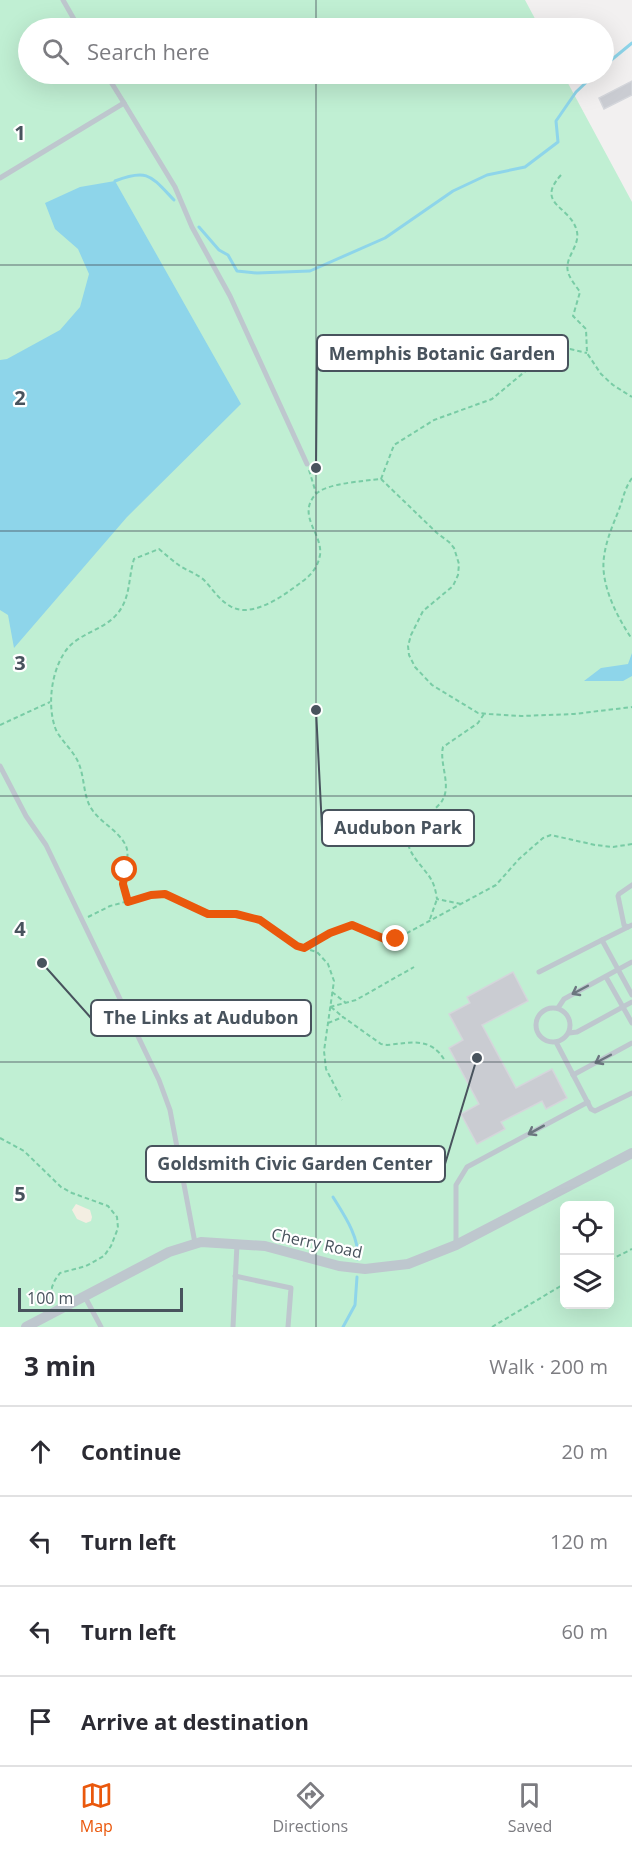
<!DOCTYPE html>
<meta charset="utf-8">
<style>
body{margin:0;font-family:"Open Sans",sans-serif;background:#f2f2f3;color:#2b2b33}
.controls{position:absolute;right:18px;bottom:18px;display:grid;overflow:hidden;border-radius:9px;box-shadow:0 6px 24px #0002}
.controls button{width:54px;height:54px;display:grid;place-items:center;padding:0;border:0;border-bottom:2px solid #e1e1e2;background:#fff;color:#2b2b33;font:30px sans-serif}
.scale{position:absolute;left:18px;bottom:15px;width:165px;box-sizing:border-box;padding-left:6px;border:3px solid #48535d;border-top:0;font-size:16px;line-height:21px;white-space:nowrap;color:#48535d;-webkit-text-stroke:4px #fff;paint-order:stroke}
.stop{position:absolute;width:18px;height:18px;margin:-14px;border:4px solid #ea580c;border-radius:50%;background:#fff}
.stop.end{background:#ea580c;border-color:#fff;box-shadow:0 2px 6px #0008}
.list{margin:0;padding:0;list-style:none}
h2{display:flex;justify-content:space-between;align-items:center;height:78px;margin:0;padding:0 24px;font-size:26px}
h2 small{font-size:20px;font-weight:400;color:#7c7c81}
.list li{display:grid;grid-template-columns:39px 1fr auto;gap:18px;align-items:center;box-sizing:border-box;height:90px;padding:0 24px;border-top:2px solid #e1e1e2}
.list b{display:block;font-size:22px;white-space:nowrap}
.list em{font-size:20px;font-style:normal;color:#7c7c81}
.icon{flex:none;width:33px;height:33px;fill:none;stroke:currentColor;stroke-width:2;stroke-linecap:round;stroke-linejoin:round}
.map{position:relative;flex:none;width:632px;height:1327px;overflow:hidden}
.search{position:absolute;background:#fff;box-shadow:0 6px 24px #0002;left:18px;right:18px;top:18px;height:66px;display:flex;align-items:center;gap:15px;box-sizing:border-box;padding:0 21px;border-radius:33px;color:#7c7c81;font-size:22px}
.sheet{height:438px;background:#fff}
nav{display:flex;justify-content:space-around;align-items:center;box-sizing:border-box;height:84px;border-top:2px solid #e1e1e2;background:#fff;font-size:16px;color:#7c7c81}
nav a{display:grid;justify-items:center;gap:3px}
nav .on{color:#ea580c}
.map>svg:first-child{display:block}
.green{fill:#c0efd3;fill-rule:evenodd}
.sand{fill:#f3eee2}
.water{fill:#8ed5ea}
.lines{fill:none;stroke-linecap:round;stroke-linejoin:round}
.stream{stroke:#8ed5ea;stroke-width:3}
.building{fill:#caccd2;stroke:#d4d6db;stroke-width:1.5}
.path{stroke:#78cca5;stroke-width:2;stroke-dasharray:4.5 3;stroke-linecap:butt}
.lane{stroke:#bec7ce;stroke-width:5}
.street{stroke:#bec7ce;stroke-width:10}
.oneway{stroke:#6b767f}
.route{stroke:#ea580c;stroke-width:8}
.grid{fill:none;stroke:#48535d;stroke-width:1.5;stroke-opacity:0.55}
.labels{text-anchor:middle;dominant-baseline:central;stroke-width:4.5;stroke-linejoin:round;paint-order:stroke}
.street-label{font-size:16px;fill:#48535d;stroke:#fff}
.grid-label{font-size:20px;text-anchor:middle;font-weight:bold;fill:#48535d;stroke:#fff;stroke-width:4.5;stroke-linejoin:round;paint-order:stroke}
.leader{fill:none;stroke:#48535d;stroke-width:2}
.callout-dot{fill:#48535d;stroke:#fff;stroke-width:2}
.callout{fill:#fff;stroke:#48535d;stroke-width:2}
.callout-label{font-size:18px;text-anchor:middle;font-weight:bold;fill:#48535d}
</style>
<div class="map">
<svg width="632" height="1327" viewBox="0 0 632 1327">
<rect width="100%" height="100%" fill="#f2f0f0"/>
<path class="green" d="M0,0H525L540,28H28V74H563L632,202V1327H0ZM564,1206H610V1304H564Z"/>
<polygon class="sand" points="76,1204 90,1210 92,1217 91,1221 86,1223 77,1219 72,1210"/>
<g class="water">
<polygon points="115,181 241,404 127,517 14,648 8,615 0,610 0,360 7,359 60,330 80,307 89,274 78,249 55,229 45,203 80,187"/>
<polygon points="632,653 632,676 623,681 584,681 601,668 628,664"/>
</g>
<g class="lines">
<g class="stream">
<polyline points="604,66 632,43"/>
<path d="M115,181C148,168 151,176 174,200"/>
<polyline points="199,227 219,250 228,255 237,271 257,273 310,271 385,238 453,191 487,175 525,167 558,142 556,121 576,92 595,74"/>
<path d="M333,1197C344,1215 359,1236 358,1259"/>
<polyline points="343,1327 355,1305 357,1277"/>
</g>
</g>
<g class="building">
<polygon points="632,81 632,95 604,109 599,98"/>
<polygon points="513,972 528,1001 482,1025 516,1088 552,1069 567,1098 546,1109 542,1101 501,1122 505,1129 477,1144 461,1114 479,1104 449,1048 463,1040 449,1014 470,1003 467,997"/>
</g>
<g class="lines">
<g class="path">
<path d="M561,175C534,205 572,206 577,232C580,246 564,258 568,272C570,279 576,286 580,292L573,316L586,329L587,353L601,374L613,385L632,397"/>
<polyline points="309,470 316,493"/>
<path d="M632,478C624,489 623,500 618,512C612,527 606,541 604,557C600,584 617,617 632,639"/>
<polyline points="381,479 394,445 434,420 492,399 546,354 570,349 587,353"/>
<polyline points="0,725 50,702"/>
<path d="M128,902C126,896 123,890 123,884C122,870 132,857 125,844C118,831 102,823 93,811C83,798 85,779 79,764C74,751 62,742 56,730C47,707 51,675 63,655C75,633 102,632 117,614C131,598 128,578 134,559L159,549C166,555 173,561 180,566C188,571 197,574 204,580C212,588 219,600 230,606C249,618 277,600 292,589C306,579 317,572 320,555C323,534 297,516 315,495C325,483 365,481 381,479L437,533L449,542L454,548L459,564L458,575L453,586L423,611L411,635L408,646L409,655L415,667L432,685L478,713L489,714L521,716L574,714L632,707"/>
<path d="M461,904L437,899C436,893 435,887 432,881C426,869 409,856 408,842C406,828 435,812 442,801C452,785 439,764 443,747L478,723L484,714"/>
<polyline points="88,917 110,906 151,895 165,894 208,914 236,914 259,920 297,946 317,952 328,964 334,981 324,1051 326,1069 342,1100"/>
<polyline points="430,919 437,899"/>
<polyline points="304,948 330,933 352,925 387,940 396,939 496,885 519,859 543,838 551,835 595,845 613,847 632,844"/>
<polyline points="332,992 346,1003"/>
<polyline points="330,1007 356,1000 414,967"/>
<polyline points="331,1007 343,1017"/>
<path d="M328,1023L343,1017L381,1044L387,1045C410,1043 431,1036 445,1061"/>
<polyline points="0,1138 24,1151 61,1187 72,1193 108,1206 117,1217 118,1228 111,1246 104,1256 86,1266 60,1273 55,1280 52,1287 52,1303"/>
<polyline points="610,1260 632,1249"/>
<polyline points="492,1327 564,1284"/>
</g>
<g class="lane">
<polyline points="63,0 79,28"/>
<polyline points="106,74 124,103"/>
<polyline points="0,178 124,103 175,187 192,227 230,296 307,464"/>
<polyline points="0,766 26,816 46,845 159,1080 170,1110 195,1243"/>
<polyline points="632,885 619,894 618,896 624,925 628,927 632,925"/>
<polyline points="602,940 628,927"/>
<polyline points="539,972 602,940 632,995"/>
<polyline points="606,977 632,1023"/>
<circle cx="553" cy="1025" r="17"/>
<polyline points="558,1008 564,999 632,962"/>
<polyline points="569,1033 577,1032 632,1002"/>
<polyline points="556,1042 591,1109 595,1111 632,1093"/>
<polyline points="573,1075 632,1043"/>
<polyline points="456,1244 456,1185 467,1167 588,1102"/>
<polyline points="235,1276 291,1288 288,1327"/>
<polyline points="85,1297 101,1327"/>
<polyline points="233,1327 237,1244"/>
</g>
<polyline class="street" points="26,1327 169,1252 201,1242 265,1246 339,1266 365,1269 408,1264 456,1245 632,1153"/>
</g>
<defs><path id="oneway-shaft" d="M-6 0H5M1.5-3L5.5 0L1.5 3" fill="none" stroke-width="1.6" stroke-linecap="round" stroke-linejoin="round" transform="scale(1.5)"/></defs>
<g class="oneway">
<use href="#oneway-shaft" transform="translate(580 990) rotate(152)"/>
<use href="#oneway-shaft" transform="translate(603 1059) rotate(152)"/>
<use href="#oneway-shaft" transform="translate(536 1130) rotate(151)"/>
</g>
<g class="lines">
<polyline class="route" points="125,870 123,884 128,902 151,895 165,894 208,914 236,914 260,920 297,946 304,948 330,933 352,925 387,940 396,939"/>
</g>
<path class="grid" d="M316,0V28M316,74V1327M0,265H632M0,531H632M0,796H632M0,1062H632"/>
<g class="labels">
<g class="street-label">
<text transform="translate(317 1243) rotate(12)">Cherry Road</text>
</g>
</g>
<g class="grid-label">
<text x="20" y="140">1</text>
<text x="20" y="405">2</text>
<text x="20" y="670">3</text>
<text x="20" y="936">4</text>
<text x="20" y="1201">5</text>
</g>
<path class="leader" d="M316 468L317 353M316 710L322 828M42 963L91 1018M477 1058L445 1164"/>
<g class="callout-dot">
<circle cx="316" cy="468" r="6"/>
<circle cx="316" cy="710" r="6"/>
<circle cx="42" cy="963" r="6"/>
<circle cx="477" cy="1058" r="6"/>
</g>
<g class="callout">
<rect x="317" y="335" width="251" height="36" rx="6"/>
<rect x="322" y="810" width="152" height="36" rx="6"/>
<rect x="91" y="1000" width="220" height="36" rx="6"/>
<rect x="146" y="1146" width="299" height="36" rx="6"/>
</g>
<g class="callout-label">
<text x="442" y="360">Memphis Botanic Garden</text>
<text x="398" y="834">Audubon Park</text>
<text x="201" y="1024">The Links at Audubon</text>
<text x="295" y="1170">Goldsmith Civic Garden Center</text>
</g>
</svg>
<div class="controls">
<button><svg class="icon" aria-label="locate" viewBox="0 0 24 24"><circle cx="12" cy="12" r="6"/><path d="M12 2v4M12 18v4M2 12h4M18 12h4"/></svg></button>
<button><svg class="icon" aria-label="layers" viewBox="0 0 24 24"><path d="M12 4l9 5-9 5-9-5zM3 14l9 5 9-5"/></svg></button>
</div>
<div class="scale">100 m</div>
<div class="stop" style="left:125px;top:870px"></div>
<div class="stop end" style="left:396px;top:939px"></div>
<div class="search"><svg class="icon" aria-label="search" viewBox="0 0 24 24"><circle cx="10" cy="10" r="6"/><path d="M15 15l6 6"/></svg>Search here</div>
</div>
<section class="sheet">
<h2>3 min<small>Walk · 200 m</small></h2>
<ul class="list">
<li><svg class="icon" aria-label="ahead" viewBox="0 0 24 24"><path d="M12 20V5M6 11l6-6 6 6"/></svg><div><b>Continue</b></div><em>20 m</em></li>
<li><svg class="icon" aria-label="left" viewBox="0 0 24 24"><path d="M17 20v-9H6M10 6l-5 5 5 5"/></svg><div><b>Turn left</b></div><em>120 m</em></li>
<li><svg class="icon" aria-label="left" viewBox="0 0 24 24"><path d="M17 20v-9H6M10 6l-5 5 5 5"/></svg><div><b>Turn left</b></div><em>60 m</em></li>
<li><svg class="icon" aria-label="arrive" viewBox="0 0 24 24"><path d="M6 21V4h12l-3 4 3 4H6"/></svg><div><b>Arrive at destination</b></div></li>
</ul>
</section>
<nav>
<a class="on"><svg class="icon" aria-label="map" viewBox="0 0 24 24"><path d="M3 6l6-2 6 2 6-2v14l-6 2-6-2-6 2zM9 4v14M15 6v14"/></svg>Map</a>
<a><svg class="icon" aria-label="directions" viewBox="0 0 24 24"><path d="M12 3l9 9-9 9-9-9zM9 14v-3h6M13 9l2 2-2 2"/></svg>Directions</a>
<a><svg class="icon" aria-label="saved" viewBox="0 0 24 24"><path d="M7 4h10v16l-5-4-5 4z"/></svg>Saved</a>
</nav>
